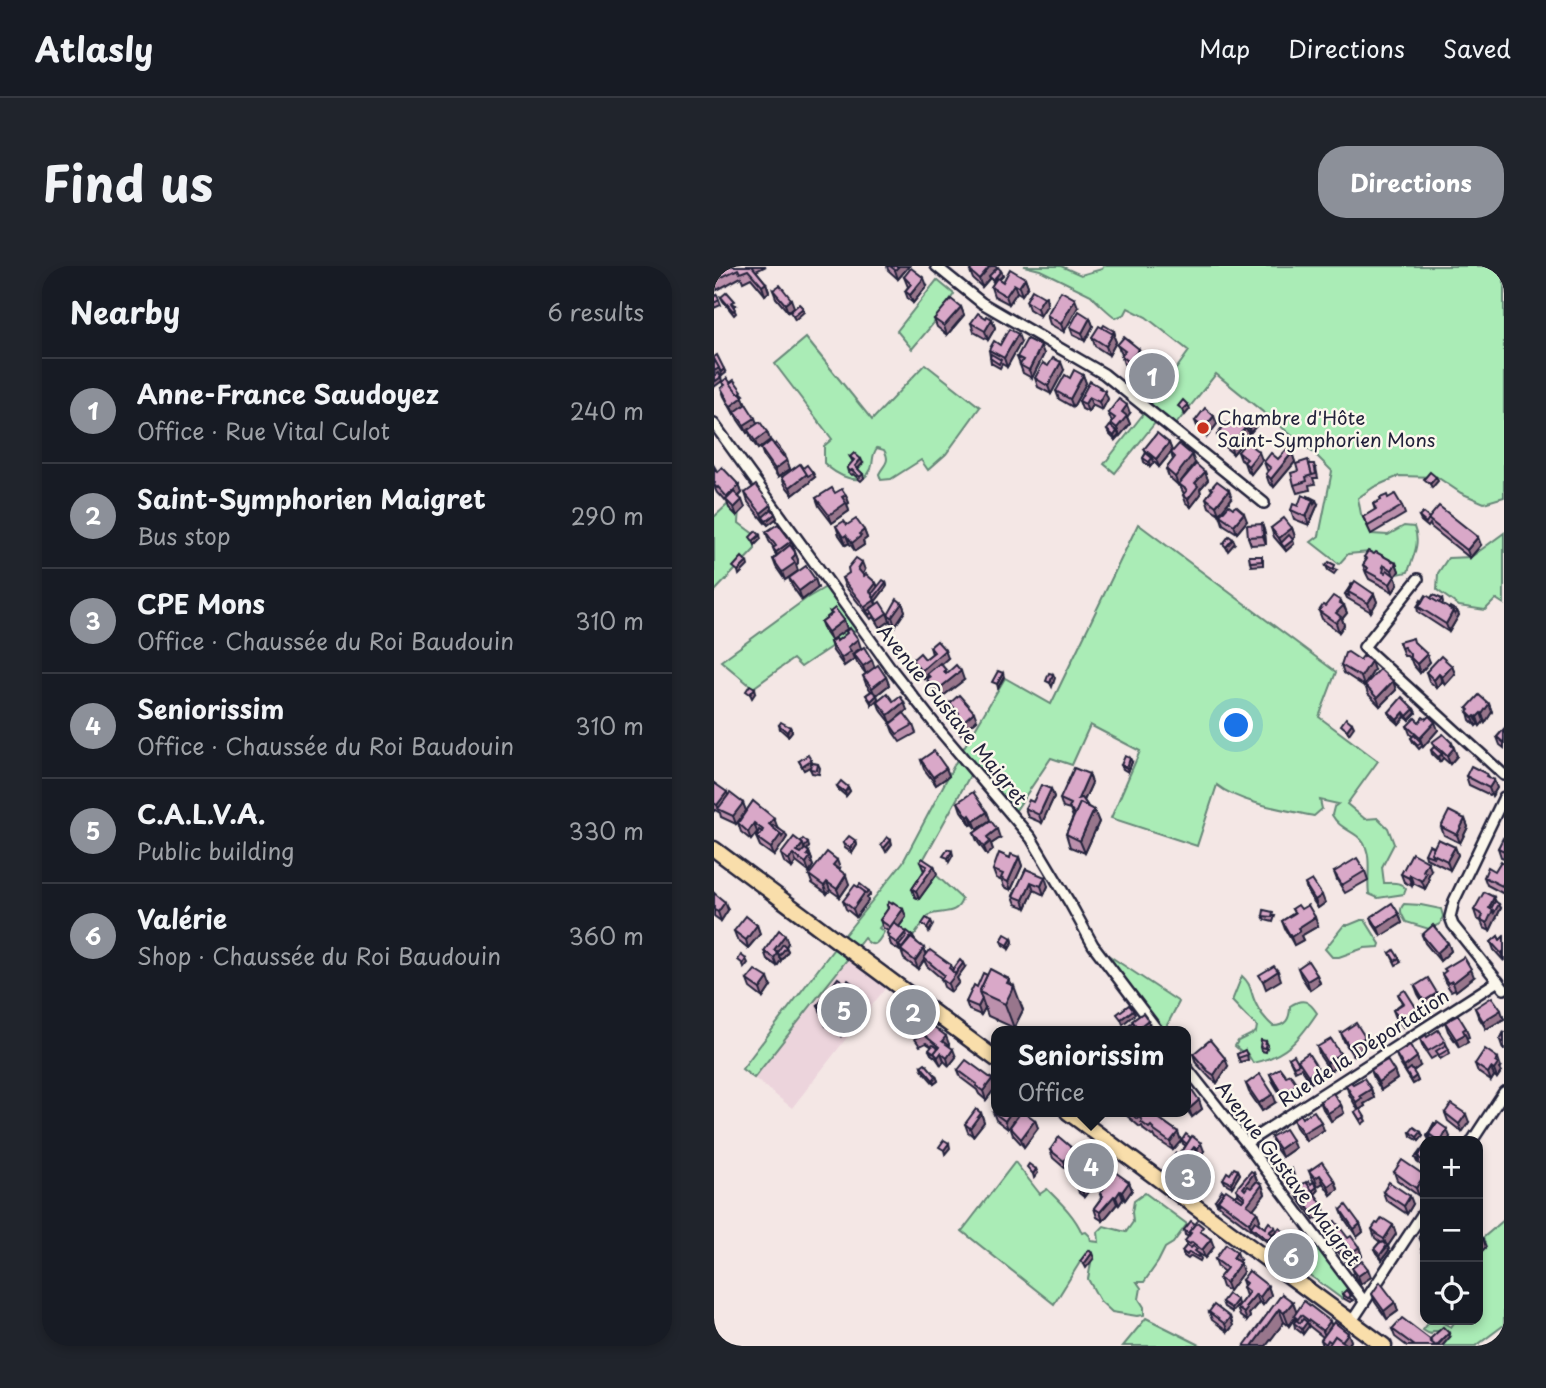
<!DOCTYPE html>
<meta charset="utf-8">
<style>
body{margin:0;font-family:"Playpen Sans",sans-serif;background:#20242c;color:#f1f3f6}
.controls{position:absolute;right:21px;bottom:21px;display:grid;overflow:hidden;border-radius:14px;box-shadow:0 4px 10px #0003}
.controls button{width:63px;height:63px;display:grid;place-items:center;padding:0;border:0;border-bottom:2px solid #363941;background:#171b24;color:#f1f3f6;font:35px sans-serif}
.you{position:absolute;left:523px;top:460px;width:24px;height:24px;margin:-18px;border:5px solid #fff;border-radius:50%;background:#1a73e8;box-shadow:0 0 0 10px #1a73e833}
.badge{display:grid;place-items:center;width:46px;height:46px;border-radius:50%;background:#8c9099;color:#fff;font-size:23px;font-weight:700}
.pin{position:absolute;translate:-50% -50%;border:4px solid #fff;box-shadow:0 2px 7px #0006}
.popup{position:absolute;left:277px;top:760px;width:200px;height:91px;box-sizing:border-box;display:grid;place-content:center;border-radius:14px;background:#171b24;filter:drop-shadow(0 2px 5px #0005);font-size:23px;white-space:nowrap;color:#9ea1a6}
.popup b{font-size:26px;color:#f1f3f6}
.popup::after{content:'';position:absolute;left:50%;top:100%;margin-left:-14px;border:14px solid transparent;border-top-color:#171b24}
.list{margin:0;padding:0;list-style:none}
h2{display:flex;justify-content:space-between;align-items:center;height:91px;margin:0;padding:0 28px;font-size:30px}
h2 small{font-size:23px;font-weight:400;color:#9ea1a6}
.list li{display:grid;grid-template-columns:46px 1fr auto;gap:21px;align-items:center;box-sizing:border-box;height:105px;padding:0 28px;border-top:2px solid #363941}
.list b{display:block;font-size:26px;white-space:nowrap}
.list p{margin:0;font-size:23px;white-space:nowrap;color:#9ea1a6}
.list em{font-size:23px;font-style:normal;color:#9ea1a6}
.icon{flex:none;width:38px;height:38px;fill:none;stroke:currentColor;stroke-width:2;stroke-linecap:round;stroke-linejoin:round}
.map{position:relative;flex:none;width:790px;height:1080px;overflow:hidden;border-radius:28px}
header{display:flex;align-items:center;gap:42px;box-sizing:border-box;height:98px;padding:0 35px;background:#171b24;border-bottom:2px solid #363941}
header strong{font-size:33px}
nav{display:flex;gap:38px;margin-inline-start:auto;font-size:24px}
.intro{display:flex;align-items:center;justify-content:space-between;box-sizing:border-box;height:168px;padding:0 42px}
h1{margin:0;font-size:49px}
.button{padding:18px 32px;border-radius:28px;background:#8c9099;color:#fff;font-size:24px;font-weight:700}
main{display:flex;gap:42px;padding:0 42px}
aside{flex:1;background:#171b24;border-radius:28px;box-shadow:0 4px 10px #0003}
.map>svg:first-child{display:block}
.built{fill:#ecd4dc}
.green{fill:#aaecb6;stroke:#668778;stroke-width:2}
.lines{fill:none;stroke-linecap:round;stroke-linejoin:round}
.minor-casing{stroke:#22223b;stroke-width:14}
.primary-casing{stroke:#22223b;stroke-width:19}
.minor{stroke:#fbf7ec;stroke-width:9}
.primary{stroke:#f9deab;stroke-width:14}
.wall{fill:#bb90ac;stroke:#22223b;stroke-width:2}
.shaded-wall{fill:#98768c;stroke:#22223b;stroke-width:2}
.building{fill:#d9a8c8;stroke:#22223b;stroke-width:2}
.poi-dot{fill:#c8321e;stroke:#fbf7ec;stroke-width:2.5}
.labels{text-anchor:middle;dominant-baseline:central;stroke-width:5;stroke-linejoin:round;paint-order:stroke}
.poi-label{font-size:19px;fill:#22223b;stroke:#fbf7ec;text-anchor:start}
.street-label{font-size:19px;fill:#22223b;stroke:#fbf7ec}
</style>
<header>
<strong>Atlasly</strong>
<nav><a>Map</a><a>Directions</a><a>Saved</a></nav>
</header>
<div class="intro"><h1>Find us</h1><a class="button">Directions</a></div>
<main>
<aside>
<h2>Nearby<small>6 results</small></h2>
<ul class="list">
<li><span class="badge">1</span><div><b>Anne-France Saudoyez</b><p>Office · Rue Vital Culot</p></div><em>240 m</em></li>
<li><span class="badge">2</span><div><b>Saint-Symphorien Maigret</b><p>Bus stop</p></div><em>290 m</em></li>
<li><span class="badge">3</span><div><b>CPE Mons</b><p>Office · Chaussée du Roi Baudouin</p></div><em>310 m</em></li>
<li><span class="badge">4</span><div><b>Seniorissim</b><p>Office · Chaussée du Roi Baudouin</p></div><em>310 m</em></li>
<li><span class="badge">5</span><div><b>C.A.L.V.A.</b><p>Public building</p></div><em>330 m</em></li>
<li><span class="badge">6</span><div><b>Valérie</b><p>Shop · Chaussée du Roi Baudouin</p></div><em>360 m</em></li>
</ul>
</aside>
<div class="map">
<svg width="790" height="1080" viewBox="0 0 790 1080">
<rect width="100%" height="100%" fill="#f4e7e5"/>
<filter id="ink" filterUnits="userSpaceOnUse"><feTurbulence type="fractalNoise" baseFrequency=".0143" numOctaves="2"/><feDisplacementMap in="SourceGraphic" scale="14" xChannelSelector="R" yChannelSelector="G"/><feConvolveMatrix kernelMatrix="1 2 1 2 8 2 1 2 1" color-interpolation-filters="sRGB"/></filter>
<g filter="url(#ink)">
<polygon class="built" points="139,686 177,715 78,842 40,812"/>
<g class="green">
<path d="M310,0H347L367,9L388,3L389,0H790V231L770,237L747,227L723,211L685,210L660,221L644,232L647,248L658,268L674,269L690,260L700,261C707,277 699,291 694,306L684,308L656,286L634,288L625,298L597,276L605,270L618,205L602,189L502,108L459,162L445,152L401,207L390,198L434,142L475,85L432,51L414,42L411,48L402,52C395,47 382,35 377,29L326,4Z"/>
<polygon points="223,14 240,28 219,58 198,83 183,65"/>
<path d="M92,72L158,154L211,98L266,141L232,188L214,204L207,194L177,213L167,214L165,208C170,198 177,196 170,184L163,182C157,190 160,195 157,203C148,224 121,208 110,197V180L118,173L61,98Z"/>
<polygon points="13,239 21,239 26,242 25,257 41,269 41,283 0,326 0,251"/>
<path d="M424,258L622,406L605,451L664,495L633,538L651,553L664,552L674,562L680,578L668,601L670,617C679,617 686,615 692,623L690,628L664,632L655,628C652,609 661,583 643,570C633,563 624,560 618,549L620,541L624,538L606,534L608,543L600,550C572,544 525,537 503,519L483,580L397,552L426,485L376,459L358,499L337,492L298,550L259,504L208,596L248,633C243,650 228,644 215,649L199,671L184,663L174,651L165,662L170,666C164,677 160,684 150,672L40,812L28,803L125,676L189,596L246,488L291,412L337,438Z"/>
<polygon points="790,267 790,338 782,333 771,344 745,340 723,324 724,307 734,292 757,291"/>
<polygon points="112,321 142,364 87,401 79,393 39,422 7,395 93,332"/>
<path d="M690,638L707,639L727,643L729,650L726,658L715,663L692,656C688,649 684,644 690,638Z"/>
<polygon points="647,654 651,654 666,678 665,681 650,682 625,691 618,691 611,683 630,659 635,659"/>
<polygon points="379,679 465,736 450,765 444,765"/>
<path d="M528,710C538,719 536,725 541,736C545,745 552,754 559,760C572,760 576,753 576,740C589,731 595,735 603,747C585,774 572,790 539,797L533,787L528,786L521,780L524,775L542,766L543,760L532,750L518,735Z"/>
<path d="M301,896L326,928L333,923C346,936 361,950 368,967L372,966L376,970L377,975L385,976L384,966L390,960L412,966L419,956L418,946L420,935L431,927L473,958L459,977L451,982L444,996L430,1016H423L427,1022L425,1033L430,1041V1049L423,1050L398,1046L386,1035L374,1013L377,997L371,988L340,1038L248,965Z"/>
<polygon points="790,954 790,1059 762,1080 728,1080 730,1065 719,1065 717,1068 714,1067 709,1064 717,1054 724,1054 737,1061 742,1054 764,1054 764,976"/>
<polygon points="604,976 639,1023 628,1033 586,1002 595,990 591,988"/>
<polygon points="432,1052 488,1080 409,1080"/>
</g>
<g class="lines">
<g class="minor-casing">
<g id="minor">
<polyline points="0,0 1,0"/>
<polyline points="222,0 268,37 390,108 550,237"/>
<polyline points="0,158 179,405 227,466 317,572 357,639 379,679 444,765"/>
<polyline points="704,313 650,381 790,509"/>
<polyline points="790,531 740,635 736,651 739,659 790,723"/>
<polyline points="472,801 532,877 650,1035"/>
<polyline points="758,875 790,826"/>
<polyline points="532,877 784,715"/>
<polyline points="638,1055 711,944"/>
</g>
</g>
<g class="primary-casing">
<g id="primary">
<polyline points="0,583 282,793"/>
<polyline points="354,846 670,1080"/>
</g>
</g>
<use href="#minor" class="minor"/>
<use href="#primary" class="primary"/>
</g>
<g class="wall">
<polygon points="1,0 52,0 42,5 52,17 55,26 51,29 37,12 29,16 27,11 3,24 0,16 0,1"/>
<polygon points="173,0 195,0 184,13 174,4"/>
<polygon points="283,2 287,5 289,9 285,13 289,16 311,12 314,20 308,29 303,26 295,38 280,30 277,21 280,17 276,12 268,21 259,13 256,5"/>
<polygon points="190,11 213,20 199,37 194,33 191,25 194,21"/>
<polygon points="59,24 80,41 74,46 62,32"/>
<polygon points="3,29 7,39 0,42 0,31"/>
<polygon points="7,31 22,39 19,41 22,47 20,49 9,35"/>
<polygon points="333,34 332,36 333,39 326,50 315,43 312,35"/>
<polygon points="247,41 250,49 233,69 223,61 220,53"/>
<polygon points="364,41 350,66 336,58 333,49"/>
<polygon points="272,52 278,53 281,62 274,74 260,66 257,57"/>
<polygon points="376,52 379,60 371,75 359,69 356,61"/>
<polygon points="388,62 400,65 401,69 400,71 402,76 395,89 381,80 378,71"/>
<polygon points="307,76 293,101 288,98 286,102 277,97 275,84 286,79"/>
<polygon points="403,79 428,91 418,104 410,98 407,89 408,88"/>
<polygon points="330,88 318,112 309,107 303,91"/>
<polygon points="448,97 451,105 437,122 425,113 422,105"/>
<polygon points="334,100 350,104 337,128 324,121 321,112"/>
<polygon points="369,109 372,117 359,141 345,133 342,125 356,112"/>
<polygon points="8,116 17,117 30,129 28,130 32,138 43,158 53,166 56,174 44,183 37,173 35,166 33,167 24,154 21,147 20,148 10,130 7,122 10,120"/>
<polygon points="387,122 394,133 388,144 378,139 374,146 368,143 365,135"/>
<polygon points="394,147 416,147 413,151 416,158 401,174 395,168 393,164 398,162 397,157 398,156"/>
<polygon points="481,155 503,158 493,171 484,163"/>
<polygon points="540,156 542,160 536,167 533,164 535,169 519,188 506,177 503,169 517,160"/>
<polygon points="455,177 458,185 445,201 440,196 436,201 430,196 429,192 432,187 430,183"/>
<polygon points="47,183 71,189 76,203 64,211 50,191"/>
<polygon points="524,186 548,194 537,208 533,205 530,196 527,194"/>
<polygon points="457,187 481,197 464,219 455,211 452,203 459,194"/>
<polygon points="578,187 581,196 560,221 555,217 552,208 554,205 553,204 550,196 564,193"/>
<polygon points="136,191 149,197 143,203 149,208 150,212 147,215 139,208 138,209 134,206 133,202 139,196"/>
<polygon points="595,198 602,202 604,212 599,212 601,218 595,219 596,224 583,227 580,219"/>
<polygon points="0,200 3,205 25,219 28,227 25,231 31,242 23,250 15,242 13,236 7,229 6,230 3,227 0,221"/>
<polygon points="89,202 101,211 96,215 96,216 79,229 71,219 68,211"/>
<polygon points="491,206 494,214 486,223 487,228 477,241 472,237 469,229 470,228 465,218"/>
<polygon points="497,222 518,232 505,248 495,241 492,232 498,224"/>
<polygon points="31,227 57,239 63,252 54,259 50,255 50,256 34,236"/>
<polygon points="121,227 132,229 135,237 133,238 135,245 118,257 105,240 102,232"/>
<polygon points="604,238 595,259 580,253 577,244 584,240"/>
<polygon points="659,238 688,240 691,248 657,268 649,251 661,244"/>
<polygon points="519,242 533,255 523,267 509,258 506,249"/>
<polygon points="705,251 715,252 767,279 756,292 717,261 716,258 714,261 707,255"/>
<polygon points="548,258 551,267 552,278 537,279 534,271"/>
<polygon points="133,259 150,264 153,272 149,275 150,279 141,285 135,277 132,279 125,269 122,260"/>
<polygon points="557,262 578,262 581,271 578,273 580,278 572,285 560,271"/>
<polygon points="52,266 80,283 81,286 84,294 84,297 82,299 84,305 71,314 62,301 59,293 62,290 59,282 60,282 55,275"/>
<polygon points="660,288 682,297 685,305 681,311 684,318 679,326 655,313 652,307 649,299 652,295 650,291"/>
<polygon points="549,294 549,299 537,300 536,296"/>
<polygon points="612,300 623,304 620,308 614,304"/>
<polygon points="151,304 149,308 162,317 164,321 172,316 173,320 161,336 163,338 173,347 176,355 166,362 159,351 157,353 154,349 131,320 128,312"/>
<polygon points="75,312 101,313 104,322 88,334 78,320"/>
<polygon points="639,318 660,328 663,336 657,346 633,332 631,328"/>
<polygon points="717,332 728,333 729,337 728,339 735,343 743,345 745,349 735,366 704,346 703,341 708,335"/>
<polygon points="188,337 191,345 181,360 177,357 174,349"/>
<polygon points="628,338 630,339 633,347 628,353 630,359 625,366 608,353 605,345 611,340"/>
<polygon points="116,346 130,354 133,363 117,374 110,364 107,356 117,348"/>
<polygon points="132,365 147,382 138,388 140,393 130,400 119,385 116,376 123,375 133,368"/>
<polygon points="685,376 701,377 716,396 706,407 699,399 697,394 693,390 690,390"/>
<polygon points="216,381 234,392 227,398 233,407 250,414 225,433 216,421 213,413 214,412 214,410 210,413 201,402 198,394 211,393 218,388"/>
<polygon points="140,388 158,394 160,401 172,411 175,419 163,429 164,433 158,439 152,429 157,425 152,418 149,410 152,408 143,396"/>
<polygon points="627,399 660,404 650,420 630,407"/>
<polygon points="738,400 741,408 731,419 728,416 723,422 715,415 712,406"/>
<polygon points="679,415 682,424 666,440 654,428 651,419"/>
<polygon points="163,435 179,435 193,444 179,455 199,459 202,467 186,476 179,466 176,458 177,457 166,443"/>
<polygon points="236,437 263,454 247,468 242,461 239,453 242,449 239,445"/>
<polygon points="775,438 778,446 771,457 770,455 766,460 764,458 762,460 756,454 753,442"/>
<polygon points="700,443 702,447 695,454 691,451 685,458 676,450 675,446"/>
<polygon points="705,456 724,464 709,481 708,480 705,483 699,476 697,472 699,471 696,468 693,460"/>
<polygon points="65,459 76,461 78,465 74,470 66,463"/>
<polygon points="790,463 790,482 786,479 783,471"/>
<polygon points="718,476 738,477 743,490 736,498 729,492 726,496 718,488 717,484 720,481"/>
<polygon points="97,494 98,497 104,498 106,502 105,508 98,507 96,503 97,500 90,504 85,495"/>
<polygon points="207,494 232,502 235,510 222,519 210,503"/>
<polygon points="418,496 414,506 409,503 407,499"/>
<polygon points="375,508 378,517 370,535 385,556 371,587 356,581 352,568 359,551 356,544 349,542 346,533"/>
<polygon points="773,508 783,522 778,530 755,519 752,510"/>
<polygon points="0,517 14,530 29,537 32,545 22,558 7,551 6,547 1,544 0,545"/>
<polygon points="123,520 134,521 136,525 132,530 125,524"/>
<polygon points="337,523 340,531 328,557 314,551 311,542"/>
<polygon points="39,535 73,571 60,590 46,580 42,571 44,566 43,566 37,574 27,566 24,557"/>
<polygon points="244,536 273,546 276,554 263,563 259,558 257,559 247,545"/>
<polygon points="751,553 754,561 746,577 730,569 727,561"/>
<polygon points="260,567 286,572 277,578 279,584 273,589 263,575"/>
<polygon points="790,573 790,592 787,591 784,582"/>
<polygon points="142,575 143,579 138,587 131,582 129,577"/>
<polygon points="87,576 95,581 93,584 95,586 98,594 97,595 99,600 95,606 82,596 78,602 70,596 67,588"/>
<polygon points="720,581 741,581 744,589 736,604 712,592 711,588"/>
<polygon points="305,591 308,600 297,624 290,621 288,615 282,612 279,604 296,592"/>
<polygon points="206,596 220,600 223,608 205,633 201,631 198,623 210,605"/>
<polygon points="790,597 790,628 773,619 770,611 781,605"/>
<polygon points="126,602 125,604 135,618 126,631 116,624 113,628 98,617 95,609"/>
<polygon points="312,603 334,620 330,629 320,624 312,642 302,638 299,630"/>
<polygon points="717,604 714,611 715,615 711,623 699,617 698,620 690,616 687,608"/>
<polygon points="651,605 654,614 631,627 623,614 620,606"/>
<polygon points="591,618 611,637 604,642 594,627"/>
<polygon points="144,621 155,625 156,629 153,632 154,635 142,651 132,643 129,635"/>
<polygon points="0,627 14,644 7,655 0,650"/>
<polygon points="781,635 787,642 776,665 770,662 767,655 763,653 760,644"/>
<polygon points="173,639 189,643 192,651 185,661 200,673 213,688 237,699 239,703 251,701 243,712 245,716 237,726 230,721 227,712 213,700 210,694 204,703 190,693 187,685 186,685 177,679 173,667 174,665 169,662 166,654 174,643"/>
<polygon points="578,643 587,643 604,660 587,670 589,674 580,679 571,663 568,655 580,647"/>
<polygon points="685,648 688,657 667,670 660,659 657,651"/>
<polygon points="549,650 561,650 559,656 551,654"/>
<polygon points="43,659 46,668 34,682 23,673 20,665"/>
<polygon points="71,669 74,677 72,681 74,685 63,700 53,693 50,685"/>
<polygon points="708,669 734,677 737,685 726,695 711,677"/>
<polygon points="784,670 790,695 780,684 777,676"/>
<polygon points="298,672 299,676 295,683 289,679 287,675"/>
<polygon points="676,687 685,692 687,696 682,699"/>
<polygon points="584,702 603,709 606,717 596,724 587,710"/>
<polygon points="728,708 760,711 742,725 741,723 737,725 731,716"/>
<polygon points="33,714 57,720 49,732 36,722"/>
<polygon points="297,718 309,744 300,762 274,750 271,742 267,749 255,744 252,736 263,721"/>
<polygon points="701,720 726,735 713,743 704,728"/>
<polygon points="684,728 703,743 706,751 689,761 682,752 679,744 688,737"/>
<polygon points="151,736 127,770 112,760 104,739"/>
<polygon points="761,742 790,753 772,763 764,750"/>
<polygon points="731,756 752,762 755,771 752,772 754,776 745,781 734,765"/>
<polygon points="199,761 211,763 235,778 234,780 242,791 235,800 230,795 227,799 222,792 217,788 215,784 218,781 212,777 206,780 201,773 198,765 200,764"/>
<polygon points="790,766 790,783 789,783 786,774"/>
<polygon points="627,767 654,779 643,786 644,787 639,790 630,775"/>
<polygon points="713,771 731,775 736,787 726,793 724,789 717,793 709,781 706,773"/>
<polygon points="552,775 554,779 552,786 547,785 546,781"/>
<polygon points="603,781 629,796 616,805 606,790"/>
<polygon points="479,788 514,800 503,817 497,813 482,797"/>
<polygon points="523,788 533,788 534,794 526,796"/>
<polygon points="682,788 706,800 699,805 704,815 699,818 685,796"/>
<polygon points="575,792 585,797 604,803 607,811 597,817 587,802 581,805"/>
<polygon points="761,798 787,801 785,803 787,806 783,812 780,810 777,815 764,806"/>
<polygon points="207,800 222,810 224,815 220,818 208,804"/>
<polygon points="244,804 281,822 272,834 265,828 263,824 247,812"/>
<polygon points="657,804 680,805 683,813 667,824 660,812"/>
<polygon points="556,808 572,810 583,818 586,826 571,836 559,816"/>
<polygon points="472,817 488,843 478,851 472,843"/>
<polygon points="532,818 562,836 548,845 535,826"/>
<polygon points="632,819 657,823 660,832 650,838 651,840 646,843 652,855 648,858 641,846 644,844 635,828"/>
<polygon points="606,835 627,839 630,847 617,855 609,843"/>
<polygon points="279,846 304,846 294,863 282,854"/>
<polygon points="410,846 436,846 464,866 467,875 459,884 442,873 440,869 438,870 430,864 428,860 426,861 411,848"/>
<polygon points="267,847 270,856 259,870 254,866 251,858"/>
<polygon points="731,847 755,856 748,866 734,855"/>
<polygon points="588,852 610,864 592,875 582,861 579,853"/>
<polygon points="321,854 324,862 310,881 299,869 296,861"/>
<polygon points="720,857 736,871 734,875 716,875 715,874 713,870"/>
<polygon points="696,866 707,866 709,870 705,875 697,870"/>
<polygon points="557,871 581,882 568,891 560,880"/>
<polygon points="468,874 490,885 486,891 483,889 481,892 490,905 478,921 455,902 453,898 464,889 472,880 469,878"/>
<polygon points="711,880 711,902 703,896 701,892"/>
<polygon points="359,883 362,890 386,899 376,914 379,919 370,931 365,927 364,923 366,920 364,916 371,904 362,897 360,894 353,904 339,892 336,884"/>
<polygon points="578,903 581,913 574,914 573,910"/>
<polygon points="524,904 526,908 518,921 511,917 509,913 516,908"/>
<polygon points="595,905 621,915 624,923 617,929 609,917 604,920 598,913"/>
<polygon points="680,906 710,909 711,921 705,930 683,914"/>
<polygon points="540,907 543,915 548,919 551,928 539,943 543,946 546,954 544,957 551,962 561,961 562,965 559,968 560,970 587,981 594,989 586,999 561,981 558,975 556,978 503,938 501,934 525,929 522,923"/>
<polygon points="382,908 398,909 415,916 418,924 411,934 409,933 405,939 403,938 389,955 383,951 380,942 387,932 386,928 390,922 385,917"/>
<polygon points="581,924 604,925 601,928 608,938 611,946 600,954 584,932"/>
<polygon points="669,926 699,938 693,948 672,934"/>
<polygon points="627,944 646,958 649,966 643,971 630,952"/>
<polygon points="664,958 679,959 682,968 674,980 675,984 668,994 662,987 660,983 666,976 661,972 658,963"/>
<polygon points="711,961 711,991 707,983 709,980 705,971"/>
<polygon points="470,964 492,969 500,981 491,992 484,987 487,993 486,995 477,990 474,993 470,990 468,985 473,979 471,975 475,971 471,969"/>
<polygon points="609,964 634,972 645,981 648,990 635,999 612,972"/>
<polygon points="501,993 526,994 525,996 529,1006 515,1025 508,1021 505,1012 510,1006 504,1001"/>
<polygon points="638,1001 657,1011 647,1018 641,1010"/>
<polygon points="528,1014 554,1020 557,1029 549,1039 545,1036 535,1048 536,1051 533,1055 526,1050 523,1042 532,1030 529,1021 530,1020"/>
<polygon points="568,1028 583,1046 618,1059 634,1067 637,1075 635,1080 609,1080 607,1074 609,1071 595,1060 589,1068 581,1062 580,1057 582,1054 581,1052 575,1060 570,1056 552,1080"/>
<polygon points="628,1028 639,1034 636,1036 629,1032"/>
<polygon points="658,1028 681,1036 684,1045 673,1053 661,1036"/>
<polygon points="508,1036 524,1038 518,1046 510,1041"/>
<polygon points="495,1046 516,1051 519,1060 514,1066 498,1054"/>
<polygon points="678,1063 716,1073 736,1071 728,1080 693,1080 681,1071"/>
</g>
<g class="shaded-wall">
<polygon points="185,0 195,0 184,13 181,4"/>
<polygon points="276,0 282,0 283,3 268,21 265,13"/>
<polygon points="287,5 289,9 280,18 279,14"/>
<polygon points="210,12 213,20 199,37 196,29"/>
<polygon points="311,12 314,20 308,29 305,21"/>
<polygon points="52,17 55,26 51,29 48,20"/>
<polygon points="300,18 303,26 295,38 292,30"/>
<polygon points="332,30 333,39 326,50 323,42 330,31"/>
<polygon points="77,33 80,41 74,46 71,38"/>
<polygon points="361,33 364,41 350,66 347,58"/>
<polygon points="247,41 250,49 233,69 230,60"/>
<polygon points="89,42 90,46 81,54 79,50"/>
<polygon points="376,52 379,60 371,75 368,67"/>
<polygon points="278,53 281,62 274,74 271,65"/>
<polygon points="400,65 401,69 400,71 402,76 395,89 392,80"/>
<polygon points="304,68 307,76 293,101 290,92"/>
<polygon points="327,80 330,88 318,112 315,104"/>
<polygon points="425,83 428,91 418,104 415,96"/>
<polygon points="347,96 350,104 337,128 334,120"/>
<polygon points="448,97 451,105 437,122 434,114"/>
<polygon points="5,102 8,110 0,115 0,105"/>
<polygon points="10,103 12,107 8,110 7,106"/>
<polygon points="369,109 372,117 359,141 356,133"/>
<polygon points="7,111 8,115 0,121 0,116"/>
<polygon points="391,125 394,133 388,144 385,136"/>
<polygon points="29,131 32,140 20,148 17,140"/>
<polygon points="375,131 378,139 374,146 371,138"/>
<polygon points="413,139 416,147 413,151 416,158 406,170 403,162 408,146"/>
<polygon points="474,139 476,143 471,149 469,144"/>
<polygon points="500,150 503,158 493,171 490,162"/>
<polygon points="41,152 44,160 33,167 30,159"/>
<polygon points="540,156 542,160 536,167 535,162"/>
<polygon points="532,161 535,169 519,188 516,180"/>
<polygon points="403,165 405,169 401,174 400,170"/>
<polygon points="53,166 56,174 44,183 41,175"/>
<polygon points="455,177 458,185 445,201 442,193"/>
<polygon points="545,186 548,194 537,208 534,200"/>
<polygon points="578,187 581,196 560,221 557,213"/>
<polygon points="478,189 481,197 464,219 461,211"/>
<polygon points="438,192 440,196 436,201 435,196"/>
<polygon points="147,193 149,197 142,205 141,200"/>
<polygon points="73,194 76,203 64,211 61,203"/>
<polygon points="491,206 494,214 486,223 487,228 477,241 474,233 481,217"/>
<polygon points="99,207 101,211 96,215 96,216 79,229 76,221 93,208"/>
<polygon points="722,211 724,215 718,222 716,218"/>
<polygon points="25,219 28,227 17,238 13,231"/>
<polygon points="515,224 518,232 505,248 502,240"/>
<polygon points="132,229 135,237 133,238 135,245 118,257 115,249 128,231"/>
<polygon points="28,234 31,242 23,250 20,242"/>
<polygon points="599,234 602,234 604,238 595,259 592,251"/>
<polygon points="57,239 60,247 49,251 50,255 50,256 47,247"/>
<polygon points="530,247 533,255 523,267 520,259"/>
<polygon points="61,248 63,252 54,259 52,255"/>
<polygon points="548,258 551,267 552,278 549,270"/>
<polygon points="578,262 581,271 569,280 565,272"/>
<polygon points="150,264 153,272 149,275 150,279 141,285 138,277 145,268"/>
<polygon points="46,269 47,273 41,279 39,275"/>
<polygon points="132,269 135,277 132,279 129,271"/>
<polygon points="764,271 767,279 756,292 753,284"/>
<polygon points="519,273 521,277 514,285 512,281"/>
<polygon points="579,274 580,278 572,285 570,281"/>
<polygon points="77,275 80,283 65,294 62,286"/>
<polygon points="81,286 84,294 84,297 82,299 84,305 71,314 68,306"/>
<polygon points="33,296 34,300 25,309 24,305"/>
<polygon points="148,296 151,304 147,311 144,303"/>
<polygon points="682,297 685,305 681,311 684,318 679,326 676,318 680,311 678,304"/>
<polygon points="101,313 104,322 88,334 85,325"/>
<polygon points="172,316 173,320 161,336 164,342 153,345 154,349 151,341 156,325 162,317 165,325"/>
<polygon points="660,328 663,336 657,346 654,337"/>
<polygon points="627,335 633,347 628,353 630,359 625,366 622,357 622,347"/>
<polygon points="188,337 191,345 181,360 178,351"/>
<polygon points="739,345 743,345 745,349 735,366 732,358"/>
<polygon points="173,347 176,355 166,362 163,354"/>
<polygon points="130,354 133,363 117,374 114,366"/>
<polygon points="144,373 147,382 138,388 140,393 130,400 127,392 134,381"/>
<polygon points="231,384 234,392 210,413 207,405"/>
<polygon points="713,388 716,396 706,407 703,398"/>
<polygon points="158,394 161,402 152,408 149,400"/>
<polygon points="657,395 660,404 650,420 647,411"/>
<polygon points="738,400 741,408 731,419 728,411"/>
<polygon points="247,405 250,414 225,433 222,425"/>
<polygon points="289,407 290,411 284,422 283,418"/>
<polygon points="339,408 341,412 338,421 336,417"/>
<polygon points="725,408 728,416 723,422 720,414"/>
<polygon points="172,411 175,419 161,430 158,422"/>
<polygon points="679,415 682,424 666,440 663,432"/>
<polygon points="41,422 42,426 38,432 36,428"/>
<polygon points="163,429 164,433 158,439 157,435"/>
<polygon points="190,436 193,444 177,457 174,449"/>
<polygon points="775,438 778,446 771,457 768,448"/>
<polygon points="700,443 702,447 695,454 693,450"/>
<polygon points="260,446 263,454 247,468 244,460"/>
<polygon points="690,446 691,451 685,458 683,454"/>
<polygon points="767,447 770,455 766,460 763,451"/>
<polygon points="761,450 764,458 762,460 759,452"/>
<polygon points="721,456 724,464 709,481 706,472"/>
<polygon points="638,457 640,461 635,468 633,464"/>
<polygon points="76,461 78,465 74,470 73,466"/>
<polygon points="738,477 743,490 736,498 733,490"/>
<polygon points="728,488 729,492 726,496 724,491"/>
<polygon points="416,492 418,496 414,506 413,502"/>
<polygon points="97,494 99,499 90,504 88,500"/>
<polygon points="232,502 235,510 222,519 219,511"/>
<polygon points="375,508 378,517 367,541 364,533"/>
<polygon points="780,514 783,522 778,530 775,522"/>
<polygon points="134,521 136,525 132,530 131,526"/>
<polygon points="337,523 340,531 328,557 325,549"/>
<polygon points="13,526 16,534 5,543 3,539"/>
<polygon points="29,537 32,545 22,558 19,550"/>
<polygon points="380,544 385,556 371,587 366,575"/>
<polygon points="273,546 276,554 263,563 260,555"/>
<polygon points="256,549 259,558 257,559 254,551"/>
<polygon points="60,552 63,560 59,565 55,558"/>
<polygon points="751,553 754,561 746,577 743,569"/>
<polygon points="40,557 43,566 37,574 34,566"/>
<polygon points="283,563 286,572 277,578 279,584 273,589 270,581 273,571"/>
<polygon points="71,567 73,571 70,576 60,590 57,582 67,568"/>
<polygon points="177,574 178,578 172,586 170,582"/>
<polygon points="142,575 143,579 138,587 136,582"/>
<polygon points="94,577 95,581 86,594 83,585 89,578"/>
<polygon points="741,581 744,589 736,604 733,595"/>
<polygon points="238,585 239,589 235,596 234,592"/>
<polygon points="95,586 98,594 97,595 99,600 95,606 92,597 93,589"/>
<polygon points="79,588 82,596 78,602 75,594"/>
<polygon points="305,591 308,600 297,624 294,616"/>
<polygon points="123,594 126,602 122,607 119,599"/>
<polygon points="714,596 717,604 714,611 715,615 711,623 708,615 709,605"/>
<polygon points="220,600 223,608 205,633 202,625"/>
<polygon points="132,609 135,618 126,631 123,623"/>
<polygon points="696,609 699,617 698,620 695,612"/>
<polygon points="331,611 334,620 330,629 327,620"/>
<polygon points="113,616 116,624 113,628 110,620"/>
<polygon points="317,616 320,624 312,642 309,634"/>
<polygon points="155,625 156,629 153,632 154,635 142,651 139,643 151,626"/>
<polygon points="608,629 611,637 604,642 601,634"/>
<polygon points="780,631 783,639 785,638 787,642 776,665 773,657 775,642"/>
<polygon points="11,636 14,644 7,655 4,646"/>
<polygon points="189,643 192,651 179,669 176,661"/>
<polygon points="685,648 688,657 667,670 664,662"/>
<polygon points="601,651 604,660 587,670 589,674 580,679 577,671 584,662"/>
<polygon points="217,655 219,659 215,666 213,662"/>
<polygon points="43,659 46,668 34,682 32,674"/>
<polygon points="192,666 198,669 200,673 190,687 188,682 185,680 186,685 183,677"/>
<polygon points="71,669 74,677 65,690 67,694 63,700 60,692 60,684"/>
<polygon points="298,672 299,676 295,683 294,679"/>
<polygon points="734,677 737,685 726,695 723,687"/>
<polygon points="72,681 74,685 67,694 65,690"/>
<polygon points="210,682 213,690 210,692 210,694 204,703 201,695"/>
<polygon points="790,685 790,695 787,687"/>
<polygon points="32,693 34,697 30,702 29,698"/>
<polygon points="249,697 251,701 243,712 245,716 237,726 234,718"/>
<polygon points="757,703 760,711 742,725 739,717"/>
<polygon points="564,705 567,714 552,723 549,715"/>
<polygon points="603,709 606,717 596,724 593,715"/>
<polygon points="54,712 57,720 49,732 46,723"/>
<polygon points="295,713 299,723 300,720 309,744 300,762 291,738 293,717"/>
<polygon points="147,724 151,736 127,770 122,758"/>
<polygon points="723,727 726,735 713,743 710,735"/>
<polygon points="268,733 271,742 267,749 264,741"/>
<polygon points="703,743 706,751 689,761 686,753"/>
<polygon points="419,744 421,748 409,758 407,753"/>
<polygon points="787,744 790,753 772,763 769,755"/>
<polygon points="434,754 437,762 433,765 425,765 424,762"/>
<polygon points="751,768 754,776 745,781 742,773"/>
<polygon points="232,770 235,778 231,783 228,775"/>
<polygon points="651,771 654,779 643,786 644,787 639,790 636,782 640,778"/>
<polygon points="239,783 242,791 235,800 233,792"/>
<polygon points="226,784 230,795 227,799 222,789"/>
<polygon points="626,787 629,796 616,805 613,797"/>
<polygon points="703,791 706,800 694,809 690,801"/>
<polygon points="511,792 514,800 503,817 500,809"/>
<polygon points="784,792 787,801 785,803 787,806 783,812 780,804 781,796"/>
<polygon points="777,802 780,810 777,815 774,807"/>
<polygon points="604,803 607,811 597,817 594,809"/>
<polygon points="680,805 683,813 667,824 664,816"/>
<polygon points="222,810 224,815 220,818 219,814"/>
<polygon points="702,810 704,815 699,818 697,814"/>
<polygon points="278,813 281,822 272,834 269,825"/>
<polygon points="583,818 586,826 571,836 568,828"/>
<polygon points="657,823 660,832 650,838 651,840 645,844 642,836 646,830"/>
<polygon points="559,828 562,836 548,845 545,837"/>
<polygon points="485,834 488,843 478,851 475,843"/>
<polygon points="627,839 630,847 617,855 614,847"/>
<polygon points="297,846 304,846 305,848 294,863 291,855"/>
<polygon points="267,847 270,856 259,870 256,862"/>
<polygon points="752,848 755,856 748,866 745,858"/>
<polygon points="321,854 324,862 310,881 307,873"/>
<polygon points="607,856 610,864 592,875 589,867"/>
<polygon points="733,863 736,871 734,875 727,875"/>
<polygon points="464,866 467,875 459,884 456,876"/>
<polygon points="707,866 709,870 705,875 703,871"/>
<polygon points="578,874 581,882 568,891 565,883"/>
<polygon points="235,877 236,882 231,888 230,884"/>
<polygon points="487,877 490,885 486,891 483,883"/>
<polygon points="480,881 483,889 475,900 472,892"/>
<polygon points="359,883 362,891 353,904 350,895"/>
<polygon points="383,891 386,899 374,916 373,912 377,906 376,901"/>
<polygon points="487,897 490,905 478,921 475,912"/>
<polygon points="322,903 324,907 320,912 319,908"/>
<polygon points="524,904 526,908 518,921 517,917"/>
<polygon points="397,905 400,913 392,923 389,915"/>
<polygon points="540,907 543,915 532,931 529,922"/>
<polygon points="606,909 609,917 604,920 601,912"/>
<polygon points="710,909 711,921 705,930 702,922"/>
<polygon points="377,915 379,919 370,931 369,927"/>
<polygon points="621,915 624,923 617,929 614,920"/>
<polygon points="415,916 418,924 411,934 408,926"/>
<polygon points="548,919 551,928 536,947 530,939"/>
<polygon points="603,921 604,925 599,930 597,925"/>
<polygon points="406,925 409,933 405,939 402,931"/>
<polygon points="400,930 403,938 389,955 386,946"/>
<polygon points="696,930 699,938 693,948 690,940"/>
<polygon points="608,938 611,946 600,954 597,946"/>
<polygon points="543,946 546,954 540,963 537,961 535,957"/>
<polygon points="646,958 649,966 643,971 640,963"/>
<polygon points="679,959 682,968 674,980 675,984 668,994 666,989 673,981 670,973"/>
<polygon points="561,961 562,965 557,970 555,966"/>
<polygon points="497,973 500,981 491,992 488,984"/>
<polygon points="769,973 772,981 764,989 764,978"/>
<polygon points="586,977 589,986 579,992 581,996 578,988"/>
<polygon points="645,981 648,990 635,999 632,991"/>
<polygon points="592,985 594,989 586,999 584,995"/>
<polygon points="523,986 526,994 522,1000 519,992"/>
<polygon points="378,987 380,992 372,1002 370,998"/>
<polygon points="526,997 529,1006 515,1025 512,1017"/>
<polygon points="654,1003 657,1011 647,1018 644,1010"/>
<polygon points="554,1020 557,1029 549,1039 546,1031"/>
<polygon points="542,1028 545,1036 535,1048 536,1051 533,1055 530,1047 531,1041"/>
<polygon points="523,1034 524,1038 518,1046 517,1042"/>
<polygon points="579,1036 583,1048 575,1060 570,1047"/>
<polygon points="681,1036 684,1045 673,1053 670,1045"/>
<polygon points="565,1043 570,1056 552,1080 538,1080"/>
<polygon points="516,1051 519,1060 514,1066 511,1058"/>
<polygon points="616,1055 619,1063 612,1073 609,1065"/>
<polygon points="593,1056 595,1060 589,1068 588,1063"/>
<polygon points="634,1067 637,1075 633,1080 624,1080"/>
<polygon points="735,1067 736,1071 728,1080 723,1080"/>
</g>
<g class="building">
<polygon points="1,0 38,0 52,17 48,20 34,4 26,7 24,3 0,15 0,1"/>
<polygon points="176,0 185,0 181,4"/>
<polygon points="260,0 276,0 265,13 256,5"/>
<polygon points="284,1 287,5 279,14 275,10"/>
<polygon points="197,2 210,12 196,29 191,25 197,18 190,11"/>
<polygon points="296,3 311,12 305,21 300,18 292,30 277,21 283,12 289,16"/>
<polygon points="66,19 77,33 71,38 59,24"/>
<polygon points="318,24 330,31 323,42 312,35"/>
<polygon points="347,25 361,33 347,58 333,49"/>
<polygon points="13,26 21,35 17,37 21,43 19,45 7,31"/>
<polygon points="3,29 5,34 0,37 0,31"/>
<polygon points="237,33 247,41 230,60 220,53"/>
<polygon points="85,38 89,42 79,50 76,46"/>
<polygon points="365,45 376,52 368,67 356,61"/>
<polygon points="264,47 272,52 273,50 278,53 271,65 257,57"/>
<polygon points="390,59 400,65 398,68 388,62"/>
<polygon points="385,60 399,68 392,80 378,71"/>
<polygon points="295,63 304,68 290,92 275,84 280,75 286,79"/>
<polygon points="410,71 425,83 415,96 407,89 411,85 403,79"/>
<polygon points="313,73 327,80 315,104 306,99 309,94 303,91"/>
<polygon points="436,87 448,97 434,114 422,105"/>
<polygon points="277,88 287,94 285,98 276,92"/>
<polygon points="3,89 10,103 7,106 0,93 0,91"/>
<polygon points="339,92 347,96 334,120 321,112 329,97 334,100"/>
<polygon points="0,93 5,102 0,105"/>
<polygon points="360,104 369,109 356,133 342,125 351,109 356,112"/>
<polygon points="4,107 7,111 0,116 0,110"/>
<polygon points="13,112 24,127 26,126 29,131 17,140 13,135 14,134 7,122 11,119 8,116"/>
<polygon points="20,114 28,125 26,127 24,127 16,117"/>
<polygon points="376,115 386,121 385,122 391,125 385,136 375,131 371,138 365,135"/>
<polygon points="405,133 413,139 408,146 413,150 403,162 397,157 401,152 394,147"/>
<polygon points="469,134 474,139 469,144 464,140"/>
<polygon points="32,138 41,152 30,159 21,146"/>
<polygon points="491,142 500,150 490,162 481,155"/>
<polygon points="533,150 540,156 535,162 528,157"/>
<polygon points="523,154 532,161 516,180 503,169 512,157 517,160"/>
<polygon points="46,156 53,166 41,175 34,164"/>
<polygon points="396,160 403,165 400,170 393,164"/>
<polygon points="443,167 455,177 442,193 430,183"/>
<polygon points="57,175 73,194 61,203 47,183"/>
<polygon points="532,176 545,186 534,200 530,196 533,193 524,186"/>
<polygon points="62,177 71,189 69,190 60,179"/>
<polygon points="465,178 478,189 461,211 452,203 461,191 457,187"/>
<polygon points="573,183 578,187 557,213 552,208 557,202 550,196 557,187 564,193"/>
<polygon points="140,187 147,193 141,200 149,208 146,211 138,204 136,205 133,202 140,194 136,191"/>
<polygon points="432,187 438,192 435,196 429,192"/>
<polygon points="594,194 598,209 592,211 593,215 580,219 577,207 584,205 582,198"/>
<polygon points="86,198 93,208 76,221 68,211"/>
<polygon points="482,198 491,206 481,217 484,220 474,233 469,229 473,224 465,218"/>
<polygon points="595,198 600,198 602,208 598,209"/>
<polygon points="93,199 99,207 94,210 89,202"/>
<polygon points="8,201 25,219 13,231 4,221 3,222 0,219 1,217 0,216 0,203 3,206"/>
<polygon points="716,206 722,211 716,218 710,213"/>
<polygon points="503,215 515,224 502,240 492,232 499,223 497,222"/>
<polygon points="42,219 57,239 47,247 31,227"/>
<polygon points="118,222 121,227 128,223 132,229 128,231 132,237 115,249 102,232"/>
<polygon points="20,226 28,234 20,242 12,234"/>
<polygon points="681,228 688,240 654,260 649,251 662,243 659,238 667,234 666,232 673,229 674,232"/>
<polygon points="588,229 599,234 592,251 577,244 579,238 584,240"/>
<polygon points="594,230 602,234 600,238 599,234 594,231"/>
<polygon points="515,239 519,242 522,240 530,247 520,259 506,249"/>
<polygon points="725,240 764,271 753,284 714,253"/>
<polygon points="58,243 61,248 52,255 49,251"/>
<polygon points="709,247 715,252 712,257 705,251"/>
<polygon points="570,252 578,262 565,272 557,262"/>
<polygon points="142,253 150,264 145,268 147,270 138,277 132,269 129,271 122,260 130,255 133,259"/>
<polygon points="64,258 77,275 62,286 59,282 62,280 52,266"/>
<polygon points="548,258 549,270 534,271 533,259"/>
<polygon points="42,265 46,269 39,275 36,271"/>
<polygon points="575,269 579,274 570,281 567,277"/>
<polygon points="515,270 519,273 512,281 509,278"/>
<polygon points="76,279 81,286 81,289 78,292 81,297 68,306 59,293"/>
<polygon points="654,285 660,288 662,286 682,297 678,304 669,299 668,301 670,302 669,306 671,307 673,304 681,310 676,318 652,305 654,302 649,299 653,293 650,291"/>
<polygon points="535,290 548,290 548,295 536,296"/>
<polygon points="28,291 33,296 24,305 19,301"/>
<polygon points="142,292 148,296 144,303 150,310 152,308 162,317 156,325 161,334 151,341 128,312 135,307 134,302"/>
<polygon points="615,296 621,299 619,304 612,300"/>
<polygon points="92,300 101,313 85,325 75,312"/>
<polygon points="169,314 172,316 160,332 158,328"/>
<polygon points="641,315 660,328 654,337 634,326"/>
<polygon points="638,317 639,318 634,326 635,330 631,328"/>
<polygon points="712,329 739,345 732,358 705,341"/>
<polygon points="719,329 728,333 725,337 717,332"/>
<polygon points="619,330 627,335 626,337 630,339 622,347 627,351 622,357 605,345 609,339 611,340"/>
<polygon points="183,333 188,337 178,351 174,349"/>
<polygon points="707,334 708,335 705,341 706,343 703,341"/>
<polygon points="166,336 173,347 163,354 156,343"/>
<polygon points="160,340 156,343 157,347 155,349 153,345"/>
<polygon points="736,341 743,345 741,349 739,345 735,343"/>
<polygon points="121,342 130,354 114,366 107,356 118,348 116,346"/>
<polygon points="136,362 144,373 134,381 137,385 127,392 116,376 122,372 123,375 133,367 132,365"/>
<polygon points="699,372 700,376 713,388 703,398 696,391 696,388 690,381 687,382 685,376"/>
<polygon points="223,375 231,384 207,405 198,394 206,387 211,393 220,386 216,381"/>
<polygon points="150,381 158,394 149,400 140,388"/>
<polygon points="634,386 646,394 649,390 657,395 647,411 627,399 631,387"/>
<polygon points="727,390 738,400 728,411 725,408 720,414 712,406"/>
<polygon points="226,397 232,404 230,405 232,408 242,399 247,405 222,425 213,413 216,411 213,408"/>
<polygon points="164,399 172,411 158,422 149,410"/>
<polygon points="666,403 679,415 663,432 651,419"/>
<polygon points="284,405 289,407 283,418 278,416"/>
<polygon points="335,407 339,408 336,417 332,415"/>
<polygon points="36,419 41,422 36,428 32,425"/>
<polygon points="158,425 163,429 157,435 152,429"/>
<polygon points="173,427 179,435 186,430 190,436 174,449 163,435"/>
<polygon points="245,429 260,446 244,460 239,453 245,447 236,437"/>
<polygon points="765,429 775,438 768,448 767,447 763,451 761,450 759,452 753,446 755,444 753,442"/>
<polygon points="688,431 700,443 693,450 690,446 683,454 675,446"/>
<polygon points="190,447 199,459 183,468 176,458"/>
<polygon points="715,450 721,456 706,472 693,460 701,452 705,456 709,451 712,453"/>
<polygon points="632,452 638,457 633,464 627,459"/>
<polygon points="67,456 76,461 73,466 65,459"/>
<polygon points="790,463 790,477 783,471"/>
<polygon points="729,468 738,477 737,479 740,482 733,490 718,476"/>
<polygon points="700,469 707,476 704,479 697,472"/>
<polygon points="720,481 728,488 724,491 717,484"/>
<polygon points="220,485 232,502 219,511 207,494"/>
<polygon points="94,489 97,494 88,500 85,495"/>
<polygon points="411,490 416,492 413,502 407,499"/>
<polygon points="97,497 104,498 103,504 96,503"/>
<polygon points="757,500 773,508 772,510 780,514 775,522 752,510"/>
<polygon points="360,502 375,508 364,533 368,532 373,539 372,540 366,537 361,549 355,542 357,538 346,533"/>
<polygon points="127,515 134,521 131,526 123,520"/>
<polygon points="0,517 13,526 3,539 0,537"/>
<polygon points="327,519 337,523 325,549 311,542 315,534 319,536"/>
<polygon points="259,526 273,546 260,555 256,549 254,551 244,536"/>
<polygon points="16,527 29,537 19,550 4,543"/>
<polygon points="39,535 60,552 55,558 67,568 57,582 43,572 49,564 40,557 34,566 24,557"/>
<polygon points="366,537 380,544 366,575 352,568"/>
<polygon points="735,545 751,553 743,569 727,561"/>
<polygon points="277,555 283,563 273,571 276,576 270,581 260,567"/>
<polygon points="59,559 71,567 68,571 67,568 58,561"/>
<polygon points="45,564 48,566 43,572 46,574 42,571"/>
<polygon points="135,570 142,575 136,582 129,577"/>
<polygon points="80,571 89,578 83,585 87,587 91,583 95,586 93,589 96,591 92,597 79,588 75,594 67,588"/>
<polygon points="173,571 177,574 170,582 167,579"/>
<polygon points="789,572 790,573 790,585 784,582"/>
<polygon points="89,573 94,577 90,582 89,578 87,576"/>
<polygon points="724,573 741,581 733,595 717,587"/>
<polygon points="715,579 720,581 717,587 719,591 711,588"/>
<polygon points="234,583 238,585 234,592 229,590"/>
<polygon points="113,586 123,594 119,599 132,609 123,623 113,616 110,620 95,609"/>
<polygon points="285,587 296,592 297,588 305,591 294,616 287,612 289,608 279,604"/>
<polygon points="698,587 714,596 709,605 712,607 708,615 696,609 695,612 687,608"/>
<polygon points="208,592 220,600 202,625 198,623 213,600 206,596"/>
<polygon points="643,592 651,605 628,619 620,606"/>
<polygon points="787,595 790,597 790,616 788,620 770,611 774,601 781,605"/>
<polygon points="312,603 331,611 327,620 317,616 309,634 299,630"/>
<polygon points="598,614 608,629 601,634 591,618"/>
<polygon points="146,618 155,625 152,628 144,621"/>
<polygon points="141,619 151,626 139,643 129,635"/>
<polygon points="770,626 780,631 775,642 779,644 773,657 767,654 769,649 760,644"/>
<polygon points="0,627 11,636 4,646 0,644"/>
<polygon points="781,635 785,638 780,647 779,644 777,643"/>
<polygon points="175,636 178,638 179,636 189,643 176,661 166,654 175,641 173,639"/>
<polygon points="678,637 685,648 664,662 657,651"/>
<polygon points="584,639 587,643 594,639 601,651 584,662 586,665 577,671 568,655 581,647 578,643"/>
<polygon points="550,644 559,646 558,651 549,650"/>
<polygon points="32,650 43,659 32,674 20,665"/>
<polygon points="212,652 217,655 213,662 208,658"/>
<polygon points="180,657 192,666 183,677 174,671 176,669 173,667"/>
<polygon points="719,659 734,677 723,687 708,669"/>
<polygon points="65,664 71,669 60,684 64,686 60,692 50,685"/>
<polygon points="193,665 198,669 188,682 185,680 193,670 192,666"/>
<polygon points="291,668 298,672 294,679 287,675"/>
<polygon points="784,670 786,674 790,670 790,685 787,687 777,676"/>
<polygon points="197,672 210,682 201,695 187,684"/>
<polygon points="69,678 72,681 65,690 64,686 62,688"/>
<polygon points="216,684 237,699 235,702 242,708 234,718 227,713 230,709 210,692"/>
<polygon points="680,684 685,692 681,695 676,687"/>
<polygon points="27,689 32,693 29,698 24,694"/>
<polygon points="750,691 757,703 739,717 738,715 734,717 728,708 732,705 730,703"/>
<polygon points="246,694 249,697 241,708 238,705"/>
<polygon points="594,695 603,709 593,715 584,702"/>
<polygon points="560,700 564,705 549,715 545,709"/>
<polygon points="276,703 295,713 293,717 300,720 291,738 265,726"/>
<polygon points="41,704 54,712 46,723 33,714"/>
<polygon points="269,707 273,709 265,726 268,733 264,741 252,736 260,719 263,721"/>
<polygon points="124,712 131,717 134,714 147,724 122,758 108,748 111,744 104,739"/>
<polygon points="714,712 723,727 710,735 701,720"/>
<polygon points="691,724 703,743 686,753 679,744 690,737 684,728"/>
<polygon points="778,731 787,744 769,755 761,742"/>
<polygon points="415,739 419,744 407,753 403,748"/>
<polygon points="429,747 434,754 424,762 418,755"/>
<polygon points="744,749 752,762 749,764 751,768 742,773 731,756"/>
<polygon points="419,756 423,763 419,765 417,765 413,760"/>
<polygon points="203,757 211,763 215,757 232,770 228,775 239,783 233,792 227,787 224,791 220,787 225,781 209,768 203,772 198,765 200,763 199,761"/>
<polygon points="642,757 651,771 640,778 641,779 636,782 627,767"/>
<polygon points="435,758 439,763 436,765 426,765"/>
<polygon points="724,764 731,775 714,785 706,773 712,769 713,771"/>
<polygon points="790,766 790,777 786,774"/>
<polygon points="617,773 626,787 613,797 603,781"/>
<polygon points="496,774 511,792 500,809 494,805 479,788"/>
<polygon points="547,774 552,775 551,782 546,781"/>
<polygon points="219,779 224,782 220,787 221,788 215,784"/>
<polygon points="696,779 703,791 690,801 682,788"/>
<polygon points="732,779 735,783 725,789 722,785"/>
<polygon points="771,783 784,792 781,796 784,798 780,804 777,802 774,807 761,798"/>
<polygon points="531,784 533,789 524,792 523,788"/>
<polygon points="594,787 604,803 594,809 584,794"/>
<polygon points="580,789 585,798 580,800 575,792"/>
<polygon points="252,794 278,813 269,825 262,820 263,818 244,804"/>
<polygon points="673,794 680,805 664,816 657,804"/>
<polygon points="211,797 222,810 219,814 207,800"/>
<polygon points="566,802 572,810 576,808 583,818 568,828 556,808"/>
<polygon points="697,802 702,810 697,814 692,806"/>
<polygon points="546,808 559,828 545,837 532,818"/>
<polygon points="650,812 657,823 646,830 648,832 642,836 632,819 637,816 639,818"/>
<polygon points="472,817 472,819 474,818 485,834 475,843 472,839"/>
<polygon points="619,827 627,839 614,847 606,835"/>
<polygon points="737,838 752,848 745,858 731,847"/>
<polygon points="283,841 283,846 297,846 291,855 279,846"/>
<polygon points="262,843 267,847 256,862 251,858"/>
<polygon points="646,843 651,851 646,854 641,846"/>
<polygon points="600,845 607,856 589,867 579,853 586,848 588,852"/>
<polygon points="307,846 310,846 321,854 307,873 296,861"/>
<polygon points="415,846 436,846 464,866 456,876 439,864 440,863 437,860 435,862 427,856 428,854 425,851 423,853"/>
<polygon points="723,856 733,863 727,875 725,875 715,868"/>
<polygon points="720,857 722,858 715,868 716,873 713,870"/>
<polygon points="700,861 707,866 703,871 696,866"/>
<polygon points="571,863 578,874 565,883 557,871"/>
<polygon points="472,868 477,872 473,878 468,874"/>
<polygon points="478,870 487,877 483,883 480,881 472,892 476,896 480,891 487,897 475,912 456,897 470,883"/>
<polygon points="345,871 359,883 350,895 336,884"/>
<polygon points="230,874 235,877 230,884 225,881"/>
<polygon points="711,880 711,896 704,891"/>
<polygon points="371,882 383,891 376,901 364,893"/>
<polygon points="706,885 707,886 704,891 705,895 701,892"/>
<polygon points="364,887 367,889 364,893 365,897 360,893"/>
<polygon points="462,887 464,889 456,897 458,901 453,898"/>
<polygon points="688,894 710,909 702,922 680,906"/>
<polygon points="608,896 621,915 614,920 606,909 601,912 595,905"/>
<polygon points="315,898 322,903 319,908 313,901"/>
<polygon points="389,899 397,905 389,915 382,908"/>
<polygon points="373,902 377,906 373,912 377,915 369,927 364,923 368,918 364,916"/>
<polygon points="520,902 524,904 517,917 509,913 513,906 516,908"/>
<polygon points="578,903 579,909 573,910 572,904"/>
<polygon points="537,905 540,907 529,922 531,924 534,920 537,922 543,915 548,919 533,939 543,946 535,957 504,934 512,924 528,935 531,931 522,923"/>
<polygon points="401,906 415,916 408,926 406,925 402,931 400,930 386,946 380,942 389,930 386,928"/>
<polygon points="595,915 597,918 599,916 603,921 598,925 593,917"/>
<polygon points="592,916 608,938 597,946 581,924"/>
<polygon points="675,916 696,930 690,940 669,926"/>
<polygon points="508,924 510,926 504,934 506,938 501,934"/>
<polygon points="523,928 530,933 528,935 522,931"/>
<polygon points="632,939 646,958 640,963 627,944"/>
<polygon points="668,952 679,959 670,973 662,968 663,967 658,963 662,957 664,958"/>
<polygon points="477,955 481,958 475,966 476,969 470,964"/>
<polygon points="541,955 551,962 555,956 561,961 555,966 559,968 554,974 537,961"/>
<polygon points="621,955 634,972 637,970 645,981 632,991 609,964"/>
<polygon points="483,956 489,961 486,965 497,973 488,984 478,976 476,978 471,975 477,967 475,966"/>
<polygon points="711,961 711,975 705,971"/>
<polygon points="565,962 586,977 578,988 558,973"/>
<polygon points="764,968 769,973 764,978"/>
<polygon points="666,976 668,977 669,976 673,979 666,989 660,983"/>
<polygon points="711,976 711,985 707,983"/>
<polygon points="512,978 523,986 519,992 526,997 512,1017 505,1012 513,1002 501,993"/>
<polygon points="473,979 477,982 479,980 483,983 481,985 486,989 484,991 475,986 473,989 468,985"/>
<polygon points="587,981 592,985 584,995 579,992"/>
<polygon points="375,984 378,987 370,998 366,995"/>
<polygon points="648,995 654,1003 644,1010 638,1002"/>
<polygon points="535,1005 554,1020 546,1031 542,1028 531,1041 533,1043 530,1047 523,1042 535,1026 529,1021 532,1017 528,1014"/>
<polygon points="666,1016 681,1036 670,1045 658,1028"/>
<polygon points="632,1024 637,1030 634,1032 628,1028"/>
<polygon points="514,1028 523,1034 517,1042 508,1036"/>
<polygon points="568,1028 579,1036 570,1047 565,1043 538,1080 530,1080"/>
<polygon points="590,1035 616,1055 609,1065 587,1049 584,1053 580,1050"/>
<polygon points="500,1039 516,1051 511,1058 495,1046"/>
<polygon points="688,1052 717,1074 716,1075 722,1080 701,1080 678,1063"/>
<polygon points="589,1053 593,1056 588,1063 580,1057 582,1054 586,1057"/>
<polygon points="620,1056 634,1067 628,1075 621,1070 617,1076 614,1074 612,1078 607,1074"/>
<polygon points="729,1061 735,1067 722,1080 716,1075 717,1074 716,1073"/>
<polygon points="621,1070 635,1080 616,1080 615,1079"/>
</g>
</g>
<circle class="poi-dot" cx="489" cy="162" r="7"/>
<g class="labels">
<g class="poi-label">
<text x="503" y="151">Chambre d'Hôte<tspan x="503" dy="22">Saint-Symphorien Mons</tspan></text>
</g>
<g class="street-label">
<text transform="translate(239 448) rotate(51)">Avenue Gustave Maigret</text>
<text transform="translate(649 781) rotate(-33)">Rue de la Déportation</text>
<text transform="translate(575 907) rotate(53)">Avenue Gustave Maigret</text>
</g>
</g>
</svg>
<div class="controls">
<button>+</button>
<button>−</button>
<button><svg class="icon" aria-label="locate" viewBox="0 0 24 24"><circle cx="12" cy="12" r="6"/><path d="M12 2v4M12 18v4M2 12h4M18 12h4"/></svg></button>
</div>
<div class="you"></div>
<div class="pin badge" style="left:438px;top:110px">1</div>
<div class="pin badge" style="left:199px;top:746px">2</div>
<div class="pin badge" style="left:474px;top:911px">3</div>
<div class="pin badge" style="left:377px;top:900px">4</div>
<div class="popup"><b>Seniorissim</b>Office</div>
<div class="pin badge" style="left:130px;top:744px">5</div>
<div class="pin badge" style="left:577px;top:990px">6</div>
</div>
</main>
